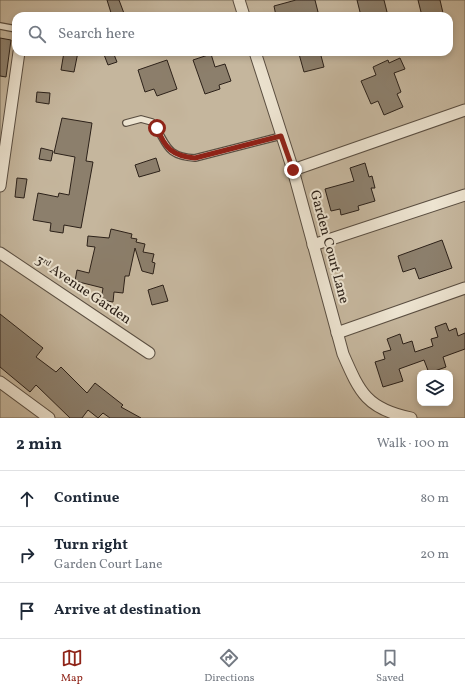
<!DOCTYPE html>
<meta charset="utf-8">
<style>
body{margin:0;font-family:Vollkorn,serif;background:#f2f2f3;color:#1f2937}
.controls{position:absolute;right:12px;bottom:12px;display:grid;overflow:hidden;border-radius:8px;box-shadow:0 2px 6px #0003}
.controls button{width:36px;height:36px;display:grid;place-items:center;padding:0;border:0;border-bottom:1px solid #e0e1e3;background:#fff;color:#1f2937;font:20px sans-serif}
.stop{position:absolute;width:12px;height:12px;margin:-9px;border:3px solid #8f2418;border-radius:50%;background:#fff}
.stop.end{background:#8f2418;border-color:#fff;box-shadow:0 1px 4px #0008}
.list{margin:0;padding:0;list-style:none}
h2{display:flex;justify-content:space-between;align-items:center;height:52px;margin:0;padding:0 16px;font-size:17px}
h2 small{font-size:13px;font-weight:400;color:#747a83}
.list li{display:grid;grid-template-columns:26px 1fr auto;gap:12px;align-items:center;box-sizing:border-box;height:56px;padding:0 16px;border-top:1px solid #e0e1e3}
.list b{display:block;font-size:15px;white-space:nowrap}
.list p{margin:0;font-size:13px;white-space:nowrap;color:#747a83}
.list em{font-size:13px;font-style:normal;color:#747a83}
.icon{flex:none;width:22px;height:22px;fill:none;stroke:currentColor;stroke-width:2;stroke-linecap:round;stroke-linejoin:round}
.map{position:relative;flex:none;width:465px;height:418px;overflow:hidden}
.search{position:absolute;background:#fff;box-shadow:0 2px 6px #0003;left:12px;right:12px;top:12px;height:44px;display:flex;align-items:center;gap:10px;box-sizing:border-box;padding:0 14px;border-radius:12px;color:#747a83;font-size:15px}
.sheet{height:220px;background:#fff}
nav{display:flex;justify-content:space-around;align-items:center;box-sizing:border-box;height:56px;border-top:1px solid #e0e1e3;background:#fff;font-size:11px;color:#747a83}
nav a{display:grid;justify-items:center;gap:2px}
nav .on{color:#8f2418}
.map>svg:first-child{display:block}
.green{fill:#c5b69d;stroke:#786c5b;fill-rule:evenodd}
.building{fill:#8c7f6c;stroke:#2c2119}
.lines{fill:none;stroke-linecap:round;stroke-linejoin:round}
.lane-casing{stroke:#5a4e41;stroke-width:8}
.street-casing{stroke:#5a4e41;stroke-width:13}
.lane{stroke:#ede4d1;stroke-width:5.5}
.street{stroke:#ede4d1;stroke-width:11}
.route{stroke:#8f2418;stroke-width:5}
.labels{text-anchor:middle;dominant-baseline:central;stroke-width:4;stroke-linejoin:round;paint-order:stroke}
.street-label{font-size:14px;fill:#2c2119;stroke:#ede4d1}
</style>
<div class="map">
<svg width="465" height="418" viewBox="0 0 465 418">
<rect width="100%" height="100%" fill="#e4d5b8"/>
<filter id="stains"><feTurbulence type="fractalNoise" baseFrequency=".005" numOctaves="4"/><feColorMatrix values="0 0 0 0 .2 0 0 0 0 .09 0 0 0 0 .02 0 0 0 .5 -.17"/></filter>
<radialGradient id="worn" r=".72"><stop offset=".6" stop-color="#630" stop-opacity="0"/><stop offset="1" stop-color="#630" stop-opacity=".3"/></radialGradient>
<path class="green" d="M0,0H465V418H0ZM16,16H449V52H16ZM420,373H450V403H420Z"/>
<g class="building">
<polygon points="107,0 119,0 125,16 112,16"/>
<polygon points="296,0 315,0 319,16 276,16 274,6"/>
<polygon points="357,0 384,0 388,16 361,16"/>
<polygon points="418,0 440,0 443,13 422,16"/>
<polygon points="0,38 11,40 6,77 0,76"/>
<polygon points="64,52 78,52 74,72 61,70"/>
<polygon points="103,52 113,52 117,62 108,65"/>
<polygon points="306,52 320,52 324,67 304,72 299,54"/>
<polygon points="211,54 215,67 225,64 231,81 219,85 220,89 205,94 193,60"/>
<polygon points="400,58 405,69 394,73 401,92 397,94 403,107 384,115 378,101 371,104 361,81 376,75 373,67 388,60 389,63"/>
<polygon points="167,60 177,89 157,96 154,89 145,92 138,70"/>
<polygon points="37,92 50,93 49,104 36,102"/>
<polygon points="62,118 92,123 86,161 93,162 81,228 64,225 63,233 50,231 51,223 33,220 38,193 58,197 59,193 69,195 75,157 54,153"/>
<polygon points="41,148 53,151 51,161 39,159"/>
<polygon points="156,158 160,171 139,177 135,165"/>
<polygon points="365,163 369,177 372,176 375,188 371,188 375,201 358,206 359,210 341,215 340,209 331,211 325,189 354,181 350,168"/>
<polygon points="17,178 27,179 24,198 15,197"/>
<polygon points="111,229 132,234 131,238 137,239 136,242 145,244 143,252 154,254 152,262 155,263 153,274 142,271 135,248 129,276 125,276 123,293 114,292 113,302 101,300 103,288 75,281 77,270 89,273 95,247 87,246 88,236 109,238"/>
<polygon points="442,240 452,268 419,279 415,268 403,272 398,256"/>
<polygon points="163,285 168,301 152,305 148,290"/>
<polygon points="0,314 43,348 36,357 56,372 61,367 87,393 95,383 123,405 121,407 141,418 110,418 103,413 98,418 88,410 82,418 70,418 36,385 30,392 0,367"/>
<polygon points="446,323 449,331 456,328 458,336 465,333 465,349 443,357 446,367 429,373 424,360 399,369 403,381 383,387 375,362 385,359 383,352 391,350 387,339 400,334 403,344 412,341 415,352 433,346 431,339 438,337 435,327"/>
</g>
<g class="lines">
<g class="lane-casing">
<g id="lane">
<polyline points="0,26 16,29"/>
<path d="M126,123L141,119L152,122C168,142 163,156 195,158L281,136"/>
</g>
</g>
<g class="street-casing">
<g id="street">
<polyline points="239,0 244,16"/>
<path d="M255,52L293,170L343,354C360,393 367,409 411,418"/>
<polyline points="293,170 465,110"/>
<polyline points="0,186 19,52"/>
<polyline points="313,245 465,195"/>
<polyline points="0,253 149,353"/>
<polyline points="337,333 465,288"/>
<polyline points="0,382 49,418"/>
</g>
</g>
<use href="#lane" class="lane"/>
<use href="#street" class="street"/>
</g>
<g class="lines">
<path class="route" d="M157,128C165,148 172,156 195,158L281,136L293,170"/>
</g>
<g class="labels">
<g class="street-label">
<text transform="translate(329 247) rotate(75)">Garden Court Lane</text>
<text transform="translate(83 290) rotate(34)">3ʳᵈ Avenue Garden</text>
</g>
</g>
<rect width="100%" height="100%" filter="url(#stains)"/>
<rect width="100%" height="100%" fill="url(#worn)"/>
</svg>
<div class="controls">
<button><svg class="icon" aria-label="layers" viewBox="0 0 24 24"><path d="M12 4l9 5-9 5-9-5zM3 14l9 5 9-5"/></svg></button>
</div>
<div class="stop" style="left:157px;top:128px"></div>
<div class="stop end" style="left:293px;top:170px"></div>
<div class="search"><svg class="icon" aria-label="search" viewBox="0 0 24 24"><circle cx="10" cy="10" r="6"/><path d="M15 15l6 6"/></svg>Search here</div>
</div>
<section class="sheet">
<h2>2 min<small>Walk · 100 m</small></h2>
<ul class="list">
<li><svg class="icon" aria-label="ahead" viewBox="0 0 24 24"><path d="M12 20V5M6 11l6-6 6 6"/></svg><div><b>Continue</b></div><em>80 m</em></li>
<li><svg class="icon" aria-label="right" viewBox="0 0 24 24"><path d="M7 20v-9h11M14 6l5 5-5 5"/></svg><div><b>Turn right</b><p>Garden Court Lane</p></div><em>20 m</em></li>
<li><svg class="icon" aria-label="arrive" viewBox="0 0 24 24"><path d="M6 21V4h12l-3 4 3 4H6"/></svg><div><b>Arrive at destination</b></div></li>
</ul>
</section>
<nav>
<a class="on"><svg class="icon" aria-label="map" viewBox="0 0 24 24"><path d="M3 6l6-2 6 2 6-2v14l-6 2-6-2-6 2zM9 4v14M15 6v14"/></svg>Map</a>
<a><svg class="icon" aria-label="directions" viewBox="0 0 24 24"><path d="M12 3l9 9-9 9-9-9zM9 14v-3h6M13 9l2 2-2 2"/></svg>Directions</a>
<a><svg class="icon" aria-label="saved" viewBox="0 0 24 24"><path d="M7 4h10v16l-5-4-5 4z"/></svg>Saved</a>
</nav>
